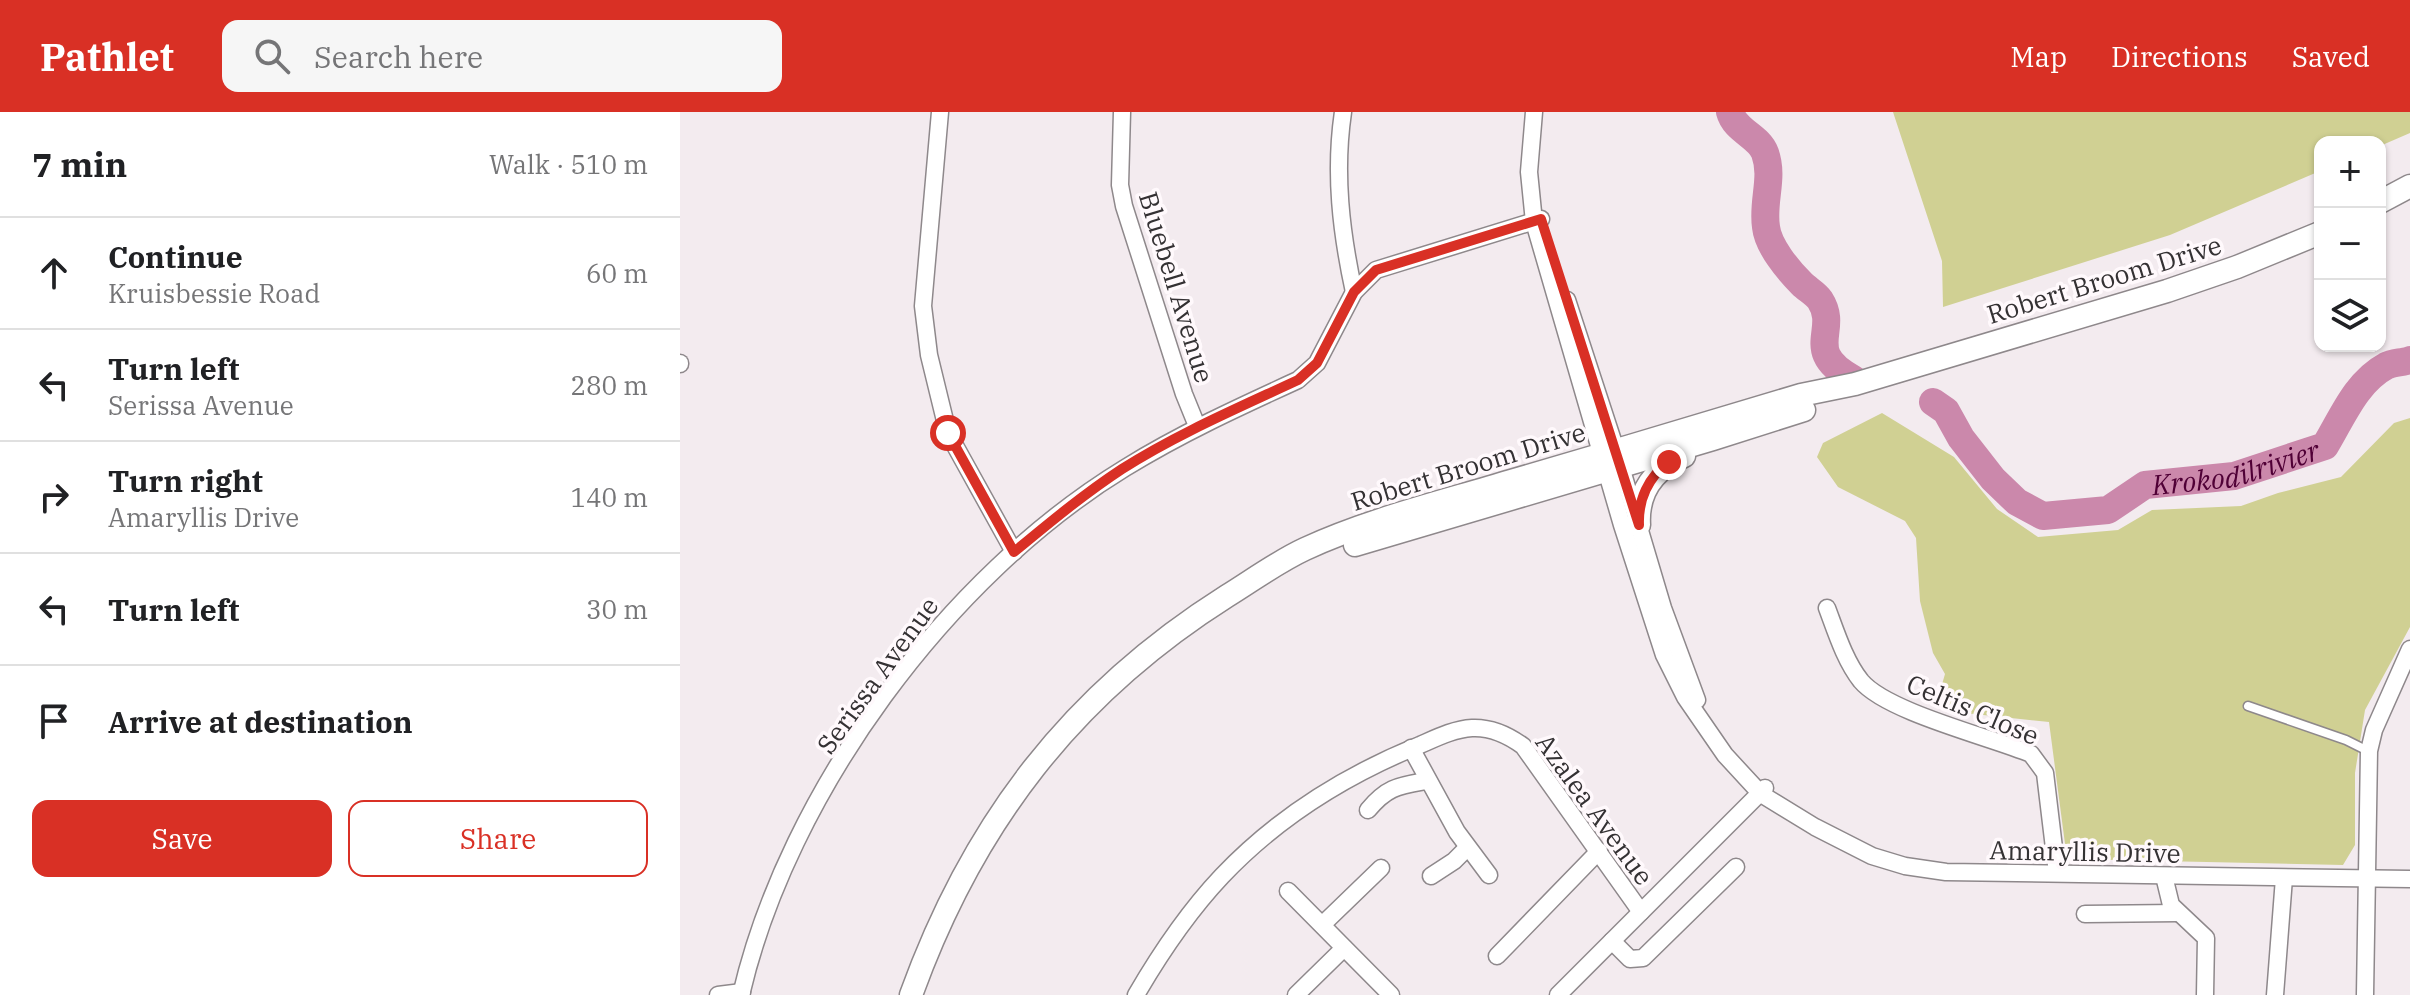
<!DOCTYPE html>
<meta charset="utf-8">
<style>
body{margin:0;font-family:"IBM Plex Serif",serif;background:#f6f6f6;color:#202124}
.controls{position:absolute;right:24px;top:24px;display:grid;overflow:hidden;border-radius:16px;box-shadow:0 2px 6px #0004}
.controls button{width:72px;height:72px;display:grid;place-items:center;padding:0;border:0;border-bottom:2px solid #e0e0e0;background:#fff;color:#202124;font:40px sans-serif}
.stop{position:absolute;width:24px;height:24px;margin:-18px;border:6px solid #d93025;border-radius:50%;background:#fff}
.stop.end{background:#d93025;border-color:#fff;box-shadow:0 2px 8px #0008}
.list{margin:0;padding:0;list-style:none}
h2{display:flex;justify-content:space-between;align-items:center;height:104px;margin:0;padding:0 32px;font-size:34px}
h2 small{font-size:26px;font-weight:400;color:#757577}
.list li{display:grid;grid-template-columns:52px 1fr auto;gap:24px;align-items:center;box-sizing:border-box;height:112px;padding:0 32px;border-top:2px solid #e0e0e0}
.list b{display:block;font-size:30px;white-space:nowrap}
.list p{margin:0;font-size:26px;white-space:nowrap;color:#757577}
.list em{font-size:26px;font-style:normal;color:#757577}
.actions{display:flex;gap:16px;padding:24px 32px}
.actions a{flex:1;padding:18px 0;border:2px solid #d93025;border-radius:16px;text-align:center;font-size:28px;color:#d93025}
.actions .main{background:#d93025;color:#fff}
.icon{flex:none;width:44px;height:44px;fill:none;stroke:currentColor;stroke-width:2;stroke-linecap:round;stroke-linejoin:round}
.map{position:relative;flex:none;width:1730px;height:883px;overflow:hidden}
header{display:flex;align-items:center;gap:48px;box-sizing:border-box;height:112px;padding:0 40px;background:#d93025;color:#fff}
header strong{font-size:38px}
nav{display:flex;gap:44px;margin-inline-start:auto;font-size:28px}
.search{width:560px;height:72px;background:#f6f6f6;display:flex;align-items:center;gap:20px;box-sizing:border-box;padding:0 28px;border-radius:16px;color:#757577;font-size:30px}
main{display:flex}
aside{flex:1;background:#fff}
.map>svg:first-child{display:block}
.green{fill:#d0d093}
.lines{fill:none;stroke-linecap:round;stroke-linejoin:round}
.river{stroke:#cb88ab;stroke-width:28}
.lane-casing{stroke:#8e888b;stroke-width:11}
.street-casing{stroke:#8e888b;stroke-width:19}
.secondary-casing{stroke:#8e888b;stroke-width:25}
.lane{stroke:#fff;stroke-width:8}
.street{stroke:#fff;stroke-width:16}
.secondary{stroke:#fff;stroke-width:22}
.route{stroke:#d93025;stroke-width:10}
.labels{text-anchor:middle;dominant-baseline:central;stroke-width:7;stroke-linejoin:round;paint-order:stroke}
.street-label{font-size:26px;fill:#343133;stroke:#fff9fc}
.water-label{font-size:28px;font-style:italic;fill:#500036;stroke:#fff9fc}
</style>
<header>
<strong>Pathlet</strong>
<div class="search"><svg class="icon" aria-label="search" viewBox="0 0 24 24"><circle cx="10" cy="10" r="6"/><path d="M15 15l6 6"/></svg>Search here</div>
<nav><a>Map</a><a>Directions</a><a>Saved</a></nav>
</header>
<main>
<aside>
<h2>7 min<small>Walk · 510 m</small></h2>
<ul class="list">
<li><svg class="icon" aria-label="ahead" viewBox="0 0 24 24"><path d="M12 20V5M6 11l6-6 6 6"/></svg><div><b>Continue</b><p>Kruisbessie Road</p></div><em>60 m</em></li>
<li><svg class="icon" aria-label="left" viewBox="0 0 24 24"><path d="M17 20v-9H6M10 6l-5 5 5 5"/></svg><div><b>Turn left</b><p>Serissa Avenue</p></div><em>280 m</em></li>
<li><svg class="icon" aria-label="right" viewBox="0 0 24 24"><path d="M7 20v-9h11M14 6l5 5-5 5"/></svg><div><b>Turn right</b><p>Amaryllis Drive</p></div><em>140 m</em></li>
<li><svg class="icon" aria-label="left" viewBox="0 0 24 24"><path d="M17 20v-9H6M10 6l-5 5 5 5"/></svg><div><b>Turn left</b></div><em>30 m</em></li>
<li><svg class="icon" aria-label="arrive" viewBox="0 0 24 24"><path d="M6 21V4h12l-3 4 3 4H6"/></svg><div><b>Arrive at destination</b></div></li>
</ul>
<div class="actions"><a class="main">Save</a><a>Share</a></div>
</aside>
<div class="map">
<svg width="1730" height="883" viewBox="0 0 1730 883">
<rect width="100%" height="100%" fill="#f3ebef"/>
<g class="green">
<polygon points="1213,0 1730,0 1730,21 1700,34 1700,30 1640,30 1640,59 1490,123 1263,195 1262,149"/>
<polygon points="1202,301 1274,345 1317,397 1358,425 1438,418 1472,398 1561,394 1598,381 1661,365 1714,311 1730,306 1730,515 1685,598 1675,661 1675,733 1663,753 1387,747 1369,610 1285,601 1258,586 1265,562 1253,541 1240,489 1236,426 1225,409 1158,375 1137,345 1143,331"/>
</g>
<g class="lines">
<g class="river">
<path d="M1050,0C1055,19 1079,24 1085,41C1094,66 1082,89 1086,115C1088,134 1108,158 1122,172C1127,177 1136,182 1140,188C1160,219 1121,238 1173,267"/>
<path id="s1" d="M1253,290L1266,299L1281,326L1313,367L1337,390L1363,404L1428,398L1465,373L1554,364L1645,334C1662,306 1676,270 1706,254C1713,250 1722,251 1730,248"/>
</g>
<g class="lane-casing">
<polyline id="lane" points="1568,594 1666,628 1688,639"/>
</g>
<g class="street-casing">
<g id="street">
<polyline points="260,0 243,194 249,243 268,321 334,440"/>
<polyline points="442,0 440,73 444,94 504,282 517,314"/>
<path d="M663,0C654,61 661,120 674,180"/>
<polyline points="854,0 849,60 854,110 942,413 984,543 1005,585 1045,643 1081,682 1135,715 1192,744 1225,754 1266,760 1730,767"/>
<polyline points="887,188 936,338 983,496 1017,588"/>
<polyline points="0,251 0,252"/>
<path d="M1147,496C1156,520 1165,549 1181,569C1207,600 1310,625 1351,642L1365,661L1377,761"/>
<polyline points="731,636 777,720 809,763"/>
<path d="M688,698C707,675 718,674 746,669"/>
<polyline points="751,764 774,749 787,736"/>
<polyline points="1484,764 1491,793 1526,826 1525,883"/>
<polyline points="608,779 711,883"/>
<polyline points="1405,802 1498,801"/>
<polyline points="642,813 701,756"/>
<polyline points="932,829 950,847 963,846 1056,755"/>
<polyline points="817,844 919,739"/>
<polyline points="38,883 62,880"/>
<path d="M61,883C108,680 268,464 445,356C500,322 559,295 618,268L637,251L674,180L696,158L861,107"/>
<path d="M456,883C481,840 508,800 542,764C597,706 666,663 740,633C756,626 774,617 792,616C812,615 828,623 843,634L961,800"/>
<polyline points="616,883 664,836"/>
<polyline points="878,883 1085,676"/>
<polyline points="1595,883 1604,766"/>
<polyline points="1685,883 1689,639 1694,618 1730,537"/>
</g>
</g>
<g class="secondary-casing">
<g id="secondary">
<polyline points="1700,90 1730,74"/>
<path d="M959,413C957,380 974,357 1004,344"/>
<polyline points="675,433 1033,327 1124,298"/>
<path d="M231,883C293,711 392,582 547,484C573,468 597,450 625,437C690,407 762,390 831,369C928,341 1024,312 1121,283L1175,272L1487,179L1557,155L1640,121"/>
</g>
</g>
<use href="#lane" class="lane"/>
<use href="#street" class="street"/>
<use href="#secondary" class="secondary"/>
</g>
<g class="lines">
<path class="route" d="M268,321L334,440C369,411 404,382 442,357C497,322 558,296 618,268L637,251L674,180L696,158L861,107L959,413C958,388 968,365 989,350"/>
</g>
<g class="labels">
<g class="street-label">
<text transform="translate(1424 167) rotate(-17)">Robert Broom Drive</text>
<text transform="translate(497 175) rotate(73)">Bluebell Avenue</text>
<text transform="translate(788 354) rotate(-17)">Robert Broom Drive</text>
<text transform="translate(197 563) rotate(-54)">Serissa Avenue</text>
<text transform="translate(1293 597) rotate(23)">Celtis Close</text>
<text transform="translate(915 697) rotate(54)">Azalea Avenue</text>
<text transform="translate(1405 739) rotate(1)">Amaryllis Drive</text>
</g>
<g class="water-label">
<text stroke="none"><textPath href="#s1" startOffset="364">Krokodilrivier</textPath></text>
</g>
</g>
</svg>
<div class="controls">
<button>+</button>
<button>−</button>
<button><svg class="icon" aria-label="layers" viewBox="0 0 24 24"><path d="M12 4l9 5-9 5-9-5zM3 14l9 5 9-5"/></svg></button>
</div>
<div class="stop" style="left:268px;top:321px"></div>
<div class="stop end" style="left:989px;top:350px"></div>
</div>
</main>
